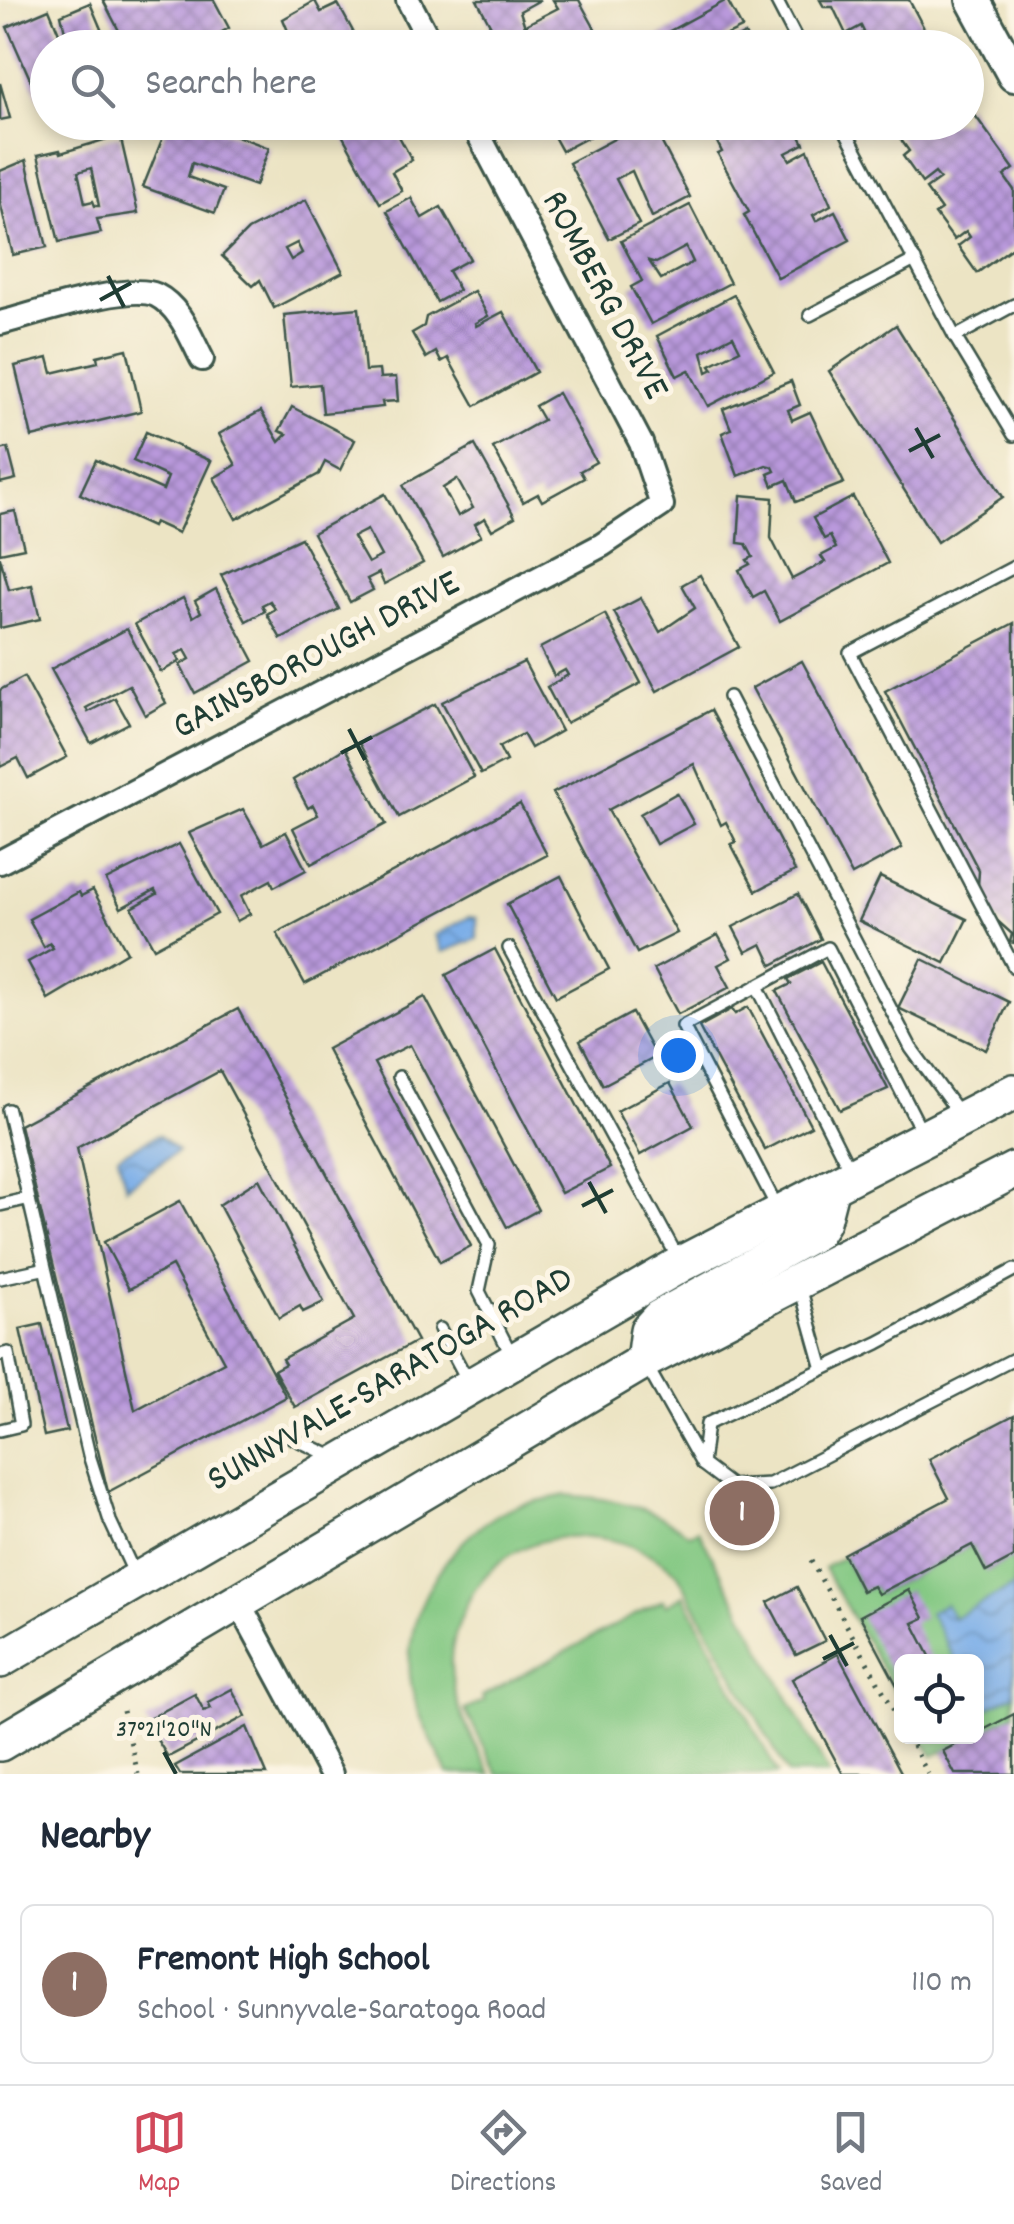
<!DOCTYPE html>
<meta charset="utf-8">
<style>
body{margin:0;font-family:Dekko,sans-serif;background:#f2f2f3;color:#1f2937}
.controls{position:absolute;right:30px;bottom:30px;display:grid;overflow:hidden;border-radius:15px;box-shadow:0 5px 15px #0003}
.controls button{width:90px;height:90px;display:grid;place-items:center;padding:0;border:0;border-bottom:2px solid #e0e1e3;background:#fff;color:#1f2937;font:50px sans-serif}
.you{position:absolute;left:678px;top:1055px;width:35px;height:35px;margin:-25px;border:8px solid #fff;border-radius:50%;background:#1a73e8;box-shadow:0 0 0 15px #1a73e833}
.badge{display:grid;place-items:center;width:65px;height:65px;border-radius:50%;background:#d1495b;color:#fff;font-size:32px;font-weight:700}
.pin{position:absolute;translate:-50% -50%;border:5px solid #fff;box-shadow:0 2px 10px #0006}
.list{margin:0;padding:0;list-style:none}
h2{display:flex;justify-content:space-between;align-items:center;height:130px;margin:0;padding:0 40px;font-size:42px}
h2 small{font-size:32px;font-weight:400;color:#747a83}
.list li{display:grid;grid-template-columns:65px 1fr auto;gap:30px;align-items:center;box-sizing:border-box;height:160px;margin:0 20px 20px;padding:0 20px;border:2px solid #e0e1e3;border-radius:15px}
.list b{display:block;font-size:38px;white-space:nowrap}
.list p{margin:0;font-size:32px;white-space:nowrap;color:#747a83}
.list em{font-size:32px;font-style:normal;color:#747a83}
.icon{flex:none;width:55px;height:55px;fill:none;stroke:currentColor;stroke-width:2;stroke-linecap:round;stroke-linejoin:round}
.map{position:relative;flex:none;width:1014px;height:1774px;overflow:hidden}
.search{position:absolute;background:#fff;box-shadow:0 5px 15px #0003;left:30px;right:30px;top:30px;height:110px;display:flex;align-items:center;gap:25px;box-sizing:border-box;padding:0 35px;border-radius:55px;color:#747a83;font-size:38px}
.sheet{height:310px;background:#fff}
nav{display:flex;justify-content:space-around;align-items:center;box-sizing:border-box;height:140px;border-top:2px solid #e0e1e3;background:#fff;font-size:28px;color:#747a83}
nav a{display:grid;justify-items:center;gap:5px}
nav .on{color:#d1495b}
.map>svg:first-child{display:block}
.garden{fill:#81c781;stroke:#50825a;stroke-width:2.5}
.water{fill:url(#water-waves);stroke:#4d768e;stroke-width:2.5}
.building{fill:url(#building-cross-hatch);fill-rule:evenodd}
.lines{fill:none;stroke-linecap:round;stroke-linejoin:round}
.lane-casing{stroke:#3e564a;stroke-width:16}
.street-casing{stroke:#3e564a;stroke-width:28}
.secondary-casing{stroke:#3e564a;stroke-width:38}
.primary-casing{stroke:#3e564a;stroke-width:40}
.path{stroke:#3e564a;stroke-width:5;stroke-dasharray:2.5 8;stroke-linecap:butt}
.lane{stroke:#fff;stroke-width:11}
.street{stroke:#fff;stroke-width:22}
.secondary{stroke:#fff;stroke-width:32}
.primary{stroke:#fff;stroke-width:35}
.ticks{fill:none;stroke:#1f3d34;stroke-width:4}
.labels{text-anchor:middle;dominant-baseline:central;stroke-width:10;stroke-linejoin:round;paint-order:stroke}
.street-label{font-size:38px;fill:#1f3d34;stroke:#fcf5e5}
.ticks-label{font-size:25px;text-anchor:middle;fill:#1f3d34;stroke:#fcf5e5;stroke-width:10;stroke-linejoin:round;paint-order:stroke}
</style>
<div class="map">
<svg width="1014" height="1774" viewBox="0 0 1014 1774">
<defs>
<pattern id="water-waves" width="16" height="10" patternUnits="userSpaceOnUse" patternTransform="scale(2.5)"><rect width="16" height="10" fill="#7baee8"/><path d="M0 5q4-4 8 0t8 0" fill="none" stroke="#648fbd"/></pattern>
<pattern id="building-cross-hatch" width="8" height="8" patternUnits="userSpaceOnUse" patternTransform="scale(2.5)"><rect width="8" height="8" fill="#b999dc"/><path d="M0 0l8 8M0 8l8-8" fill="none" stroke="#967eb3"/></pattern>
</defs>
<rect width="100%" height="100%" fill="#fcf5e5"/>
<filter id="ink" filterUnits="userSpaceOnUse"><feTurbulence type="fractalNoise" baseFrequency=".01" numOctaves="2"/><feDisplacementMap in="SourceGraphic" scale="20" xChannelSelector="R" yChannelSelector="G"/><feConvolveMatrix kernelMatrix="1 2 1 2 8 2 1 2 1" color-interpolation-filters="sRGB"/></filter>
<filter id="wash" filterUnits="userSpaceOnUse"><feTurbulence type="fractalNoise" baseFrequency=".0048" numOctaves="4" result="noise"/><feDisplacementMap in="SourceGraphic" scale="40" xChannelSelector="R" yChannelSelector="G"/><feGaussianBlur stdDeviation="2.25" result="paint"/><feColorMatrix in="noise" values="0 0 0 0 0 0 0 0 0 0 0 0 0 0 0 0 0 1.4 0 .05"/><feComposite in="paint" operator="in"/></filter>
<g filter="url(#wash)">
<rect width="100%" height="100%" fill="#ece4c4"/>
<g class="garden">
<path d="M566,1495C612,1499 651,1505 689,1534L698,1530L829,1774H788L677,1573C612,1517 502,1523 465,1608C457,1626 450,1647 451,1667C453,1707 473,1740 491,1774H448C435,1746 419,1720 412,1689C398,1619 444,1542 506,1510C523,1502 547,1500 566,1495Z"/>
<polygon points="972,1545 986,1571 1014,1557 1014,1714 977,1734 976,1662 902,1662 901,1702 824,1568 844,1557 862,1591 873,1586 878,1594"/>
<polygon points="684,1595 778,1774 498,1774 465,1710 484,1701 482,1696 663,1600 666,1605"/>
<polygon points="920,1737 971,1737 933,1756"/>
</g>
<g class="water">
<polygon points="469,917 477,918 477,939 443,952 435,935"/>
<polygon points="158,1135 178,1151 126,1188 118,1156"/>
<polygon points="1014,1586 1014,1694 982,1711 977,1701 976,1662 955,1661 930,1612 945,1604 953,1618"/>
</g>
<g id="blocks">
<g class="building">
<polygon points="103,0 214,0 229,28 193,48 187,41 174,48 128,48"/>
<polygon points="477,0 540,0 520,11 526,30 527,24 558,8 553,0 579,0 595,29 560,48 516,48 506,28 495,34"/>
<polygon points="727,0 742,28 723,37 727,44 745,34 752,48 660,48 655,39"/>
<polygon points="820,0 909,0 927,34 902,48 853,48 849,40 864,32 861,26 846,34 833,7 824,7"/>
<polygon points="315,1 321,12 338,4 362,48 295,48 283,19"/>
<polygon points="90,3 109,48 69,48 61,15"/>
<polygon points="49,9 61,38 53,42 55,48 48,48 48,104 42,106 7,27"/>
<polygon points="602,33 609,48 575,48"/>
<polygon points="0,83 10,118 0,120"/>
<polygon points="966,103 1014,169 1004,176 1014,190 1014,246 977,273 958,246 970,237 966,231 954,240 935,214 941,210 926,189 940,179 935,173 922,183 903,156 909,151 894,130 904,122 966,122"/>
<polygon points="169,122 188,122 212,131 213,127 269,148 255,186 192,163 188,177 224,190 215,213 143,187"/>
<polygon points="335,122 391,122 412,160 392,172 402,191 380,203"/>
<polygon points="546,122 617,122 562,151"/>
<polygon points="646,122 651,122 690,197 652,217 632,171 616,179 639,224 609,239 569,163"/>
<polygon points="707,122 793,122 804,144 786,153 790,160 808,150 831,205 813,215 816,221 835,211 850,240 778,278 744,215 749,212 718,154 722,152"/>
<path d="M120,135L138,213L97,219L101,233L59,242L38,155L60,150L61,153ZM91,168L99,206H95L93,201L85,203L78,172Z"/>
<polygon points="26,160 47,247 13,255 0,202 0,171"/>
<polygon points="411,198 422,218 441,207 470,259 448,271 459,290 437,302 387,211"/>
<path d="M306,200L343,272L274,308L260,280L253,286L222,256L248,230ZM297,243L302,253L291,260L285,249Z"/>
<path d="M690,205L730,283L651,324L631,287L642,281L621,241ZM686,247L693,262L661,279L649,261L656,263Z"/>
<polygon points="474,291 488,316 475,323 476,326 503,312 536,372 475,406 448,358 441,362 436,352 426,358 412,333 424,326 426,317"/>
<path d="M734,295L774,372L708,406L689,370L677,376L657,336ZM733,336L740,350L710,365L713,369L707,372L702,352Z"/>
<polygon points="359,308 365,371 379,370 380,378 396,377 398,401 382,402 383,407 323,413 320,384 291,387 284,315"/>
<polygon points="896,325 1003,497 937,542 829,371"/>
<polygon points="127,349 141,411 32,437 15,366 48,358 52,373 98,362 97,356"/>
<polygon points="791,381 800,405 788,410 792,420 810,412 844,483 796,502 787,480 773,486 768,474 775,471 773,467 766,465 738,476 722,433 731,429 723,409"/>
<polygon points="558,393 596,462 580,471 584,478 542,501 538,494 523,502 493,448 543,420 535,406"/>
<polygon points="292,407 355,440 340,470 325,462 319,474 236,519 214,478 236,465 219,434 261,411 279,442 287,434 279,431"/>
<polygon points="146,432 211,461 178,533 154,522 152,527 80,494 96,460 163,490 168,477 133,461"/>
<path d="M475,445L515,517L492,530L485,518L475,524L481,536L443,557L403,485ZM457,479L473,508L458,516L443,488Z"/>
<polygon points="8,448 16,479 0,483 0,450"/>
<path d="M385,494L423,563L384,584L379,573L367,579L373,590L350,602L313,533ZM367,530L381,556L368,563L353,537Z"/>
<polygon points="741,495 773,498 771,538 792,579 825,562 821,556 836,548 830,536 824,539 813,518 853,497 888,563 780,621 764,591 753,597 739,570 750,564 747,560 753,557 746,544 738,543"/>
<polygon points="15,511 24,548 0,553 0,514"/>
<polygon points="301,538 339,609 281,639 267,614 275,609 270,601 262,605 265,611 246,621 221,575"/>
<polygon points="0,557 9,590 32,585 40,619 0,628"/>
<polygon points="700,575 739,647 657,691 614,612 641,598 660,632 695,608 682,585"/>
<polygon points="216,589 254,661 195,693 180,665 190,659 185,650 176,654 180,661 161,672 135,624 183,598 193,617 201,612 195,601"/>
<polygon points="605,614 641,683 566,723 547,687 568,675 565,670 554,676 540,648"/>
<polygon points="1014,623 1014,943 1010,942 1012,934 991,915 978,886 979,871 885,691"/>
<polygon points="127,629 166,703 145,715 129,685 86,708 88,712 115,698 129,723 91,743 51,669"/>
<polygon points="802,661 902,848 852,875 752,688"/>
<polygon points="524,662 561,731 531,748 523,734 499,747 506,761 481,774 442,702"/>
<polygon points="24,677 67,757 28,778 18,758 0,767 0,690"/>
<polygon points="435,704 474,777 399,817 359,743"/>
<polygon points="711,710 795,871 756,891 731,844 736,842 726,822 721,825 694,764 608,810 677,933 637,953 553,793"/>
<polygon points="345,748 386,824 311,864 293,828 318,815 313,805 308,808 293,780"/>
<polygon points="677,793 694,824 656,844 640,814"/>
<polygon points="520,804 547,855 305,984 277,933"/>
<polygon points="243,809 263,844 286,832 306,870 274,887 271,880 241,896 250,914 237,921 189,833"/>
<polygon points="179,844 217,914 154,948 132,908 157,894 155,890 121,908 106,880"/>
<polygon points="561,876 609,969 556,997 507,904"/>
<polygon points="880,877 967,919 945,963 859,921"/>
<polygon points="93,890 127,952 48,999 28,962 53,948 50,943 44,947 29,919 79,892 81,896"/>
<polygon points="798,894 821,939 772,965 762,944 746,952 733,927"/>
<polygon points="718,935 731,958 718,965 730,987 678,1014 654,969"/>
<polygon points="495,949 610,1168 561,1193 446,975"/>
<polygon points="922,959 1009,1002 986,1050 898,1008"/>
<polygon points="821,962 888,1089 840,1110 777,991 791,984 788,979"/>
<polygon points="425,997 538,1210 507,1227 410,1045 374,1063 471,1246 440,1262 327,1049"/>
<polygon points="748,1007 811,1126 765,1150 699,1027 732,1009 735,1014"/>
<polygon points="238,1009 417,1341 295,1407 274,1370 285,1364 282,1359 354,1319 220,1071 77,1148 135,1410 224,1362 172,1266 129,1289 104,1242 180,1201 286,1397 108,1492 20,1125"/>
<polygon points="632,1013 656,1057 603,1085 580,1041"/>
<polygon points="670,1083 693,1126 640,1155 617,1111"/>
<polygon points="259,1179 324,1302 303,1312 300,1306 279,1318 219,1205"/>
<polygon points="42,1324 67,1431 44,1436 20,1329"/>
<polygon points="1014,1415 1014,1557 986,1572 972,1545 878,1594 873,1586 862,1591 843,1554 949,1498 929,1459"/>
<polygon points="797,1587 825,1641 796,1655 768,1602"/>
<polygon points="909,1590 924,1618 913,1623 933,1662 902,1662 902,1695 860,1616"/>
<polygon points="838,1654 902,1774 843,1774 792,1679"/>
<polygon points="232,1689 246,1716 168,1757 145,1721 195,1694 204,1711 211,1708 208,1702"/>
<polygon points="1014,1714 1014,1774 955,1774 943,1751"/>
<polygon points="247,1727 267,1774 180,1774 175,1766"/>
</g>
</g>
</g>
<g filter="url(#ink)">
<use href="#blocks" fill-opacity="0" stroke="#3e564a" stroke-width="2.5"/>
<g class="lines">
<g class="lane-casing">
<g id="lane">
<polyline points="776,0 801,48"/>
<polyline points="841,122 955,337 1014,435"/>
<polyline points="810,315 915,260"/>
<polyline points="955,337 1014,305"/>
<polyline points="1014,567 850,653 1014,967"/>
<polyline points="729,697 911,1048 960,1115"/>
<polyline points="509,948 679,1260"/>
<polyline points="757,986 850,1170"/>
<polyline points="399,1077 489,1245 479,1291 513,1358"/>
<polyline points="8,1110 89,1455 110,1521 136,1577"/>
<polyline points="0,1205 26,1199"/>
<polyline points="777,1207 683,1026 828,948 923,1134"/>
<polyline points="0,1278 42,1269"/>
<polyline points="800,1287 823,1369"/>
<polyline points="440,1329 469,1383"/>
<polyline points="0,1355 8,1353 21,1425 0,1430"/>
<polyline points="645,1363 702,1464 731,1486 770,1484 1014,1359"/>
<polyline points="283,1433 337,1459"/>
<polyline points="702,1464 707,1424 878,1343 1014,1270"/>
</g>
</g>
<g class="street-casing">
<g id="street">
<polyline points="408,0 433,48"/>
<path d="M0,323C33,315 127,282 156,295C180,307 190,336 202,359"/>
<polyline points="0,862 602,545 662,505 641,443 472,122"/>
<polyline points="239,1603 331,1774"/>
</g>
</g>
<g class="secondary-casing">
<polyline id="secondary" points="973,0 1014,75"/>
</g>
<g class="primary-casing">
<g id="primary">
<polyline points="644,1361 648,1330 659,1318 815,1232 822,1221 831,1186"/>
<polyline points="0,1660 681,1264 1014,1092"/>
<polyline points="0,1743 644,1361 1014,1170"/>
</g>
</g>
<g class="path">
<polyline points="811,1561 902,1725"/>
<polyline points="123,1711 138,1774"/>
<polyline points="908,1736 928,1774"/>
</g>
<use href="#lane" class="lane"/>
<use href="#street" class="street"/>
<use href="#secondary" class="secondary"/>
<use href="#primary" class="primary"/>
</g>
</g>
<path class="ticks" d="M108,276L124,307M100,300L131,283M916,428L933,458M909,451L940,435M349,729L365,760M341,753L372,737M589,1182L606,1213M582,1206L613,1190M830,1635L847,1666M823,1659L854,1643M164,1752L176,1774"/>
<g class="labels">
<g class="street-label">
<text transform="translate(603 296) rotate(62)">ROMBERG DRIVE</text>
<text transform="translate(317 657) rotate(-28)">GAINSBOROUGH DRIVE</text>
<text transform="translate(391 1381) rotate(-30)">SUNNYVALE-SARATOGA ROAD</text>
</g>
</g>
<g class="ticks-label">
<text x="164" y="1736">37°21'20"N</text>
</g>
</svg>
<div class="controls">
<button><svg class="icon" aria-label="locate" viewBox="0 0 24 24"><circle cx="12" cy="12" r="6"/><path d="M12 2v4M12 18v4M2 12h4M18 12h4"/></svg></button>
</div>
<div class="you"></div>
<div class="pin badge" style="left:742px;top:1513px;background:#8d6e63">1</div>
<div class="search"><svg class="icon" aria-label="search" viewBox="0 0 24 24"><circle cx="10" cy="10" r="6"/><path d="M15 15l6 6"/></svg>Search here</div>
</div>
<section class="sheet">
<h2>Nearby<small></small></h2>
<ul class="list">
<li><span class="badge" style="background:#8d6e63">1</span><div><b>Fremont High School</b><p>School · Sunnyvale-Saratoga Road</p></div><em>110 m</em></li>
</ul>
</section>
<nav>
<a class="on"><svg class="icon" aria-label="map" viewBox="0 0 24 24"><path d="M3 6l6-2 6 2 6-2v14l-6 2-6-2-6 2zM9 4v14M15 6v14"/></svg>Map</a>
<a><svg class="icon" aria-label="directions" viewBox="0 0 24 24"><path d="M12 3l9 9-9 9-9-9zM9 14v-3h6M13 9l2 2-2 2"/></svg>Directions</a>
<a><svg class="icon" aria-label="saved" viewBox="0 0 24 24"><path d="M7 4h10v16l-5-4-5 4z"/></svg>Saved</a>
</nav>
